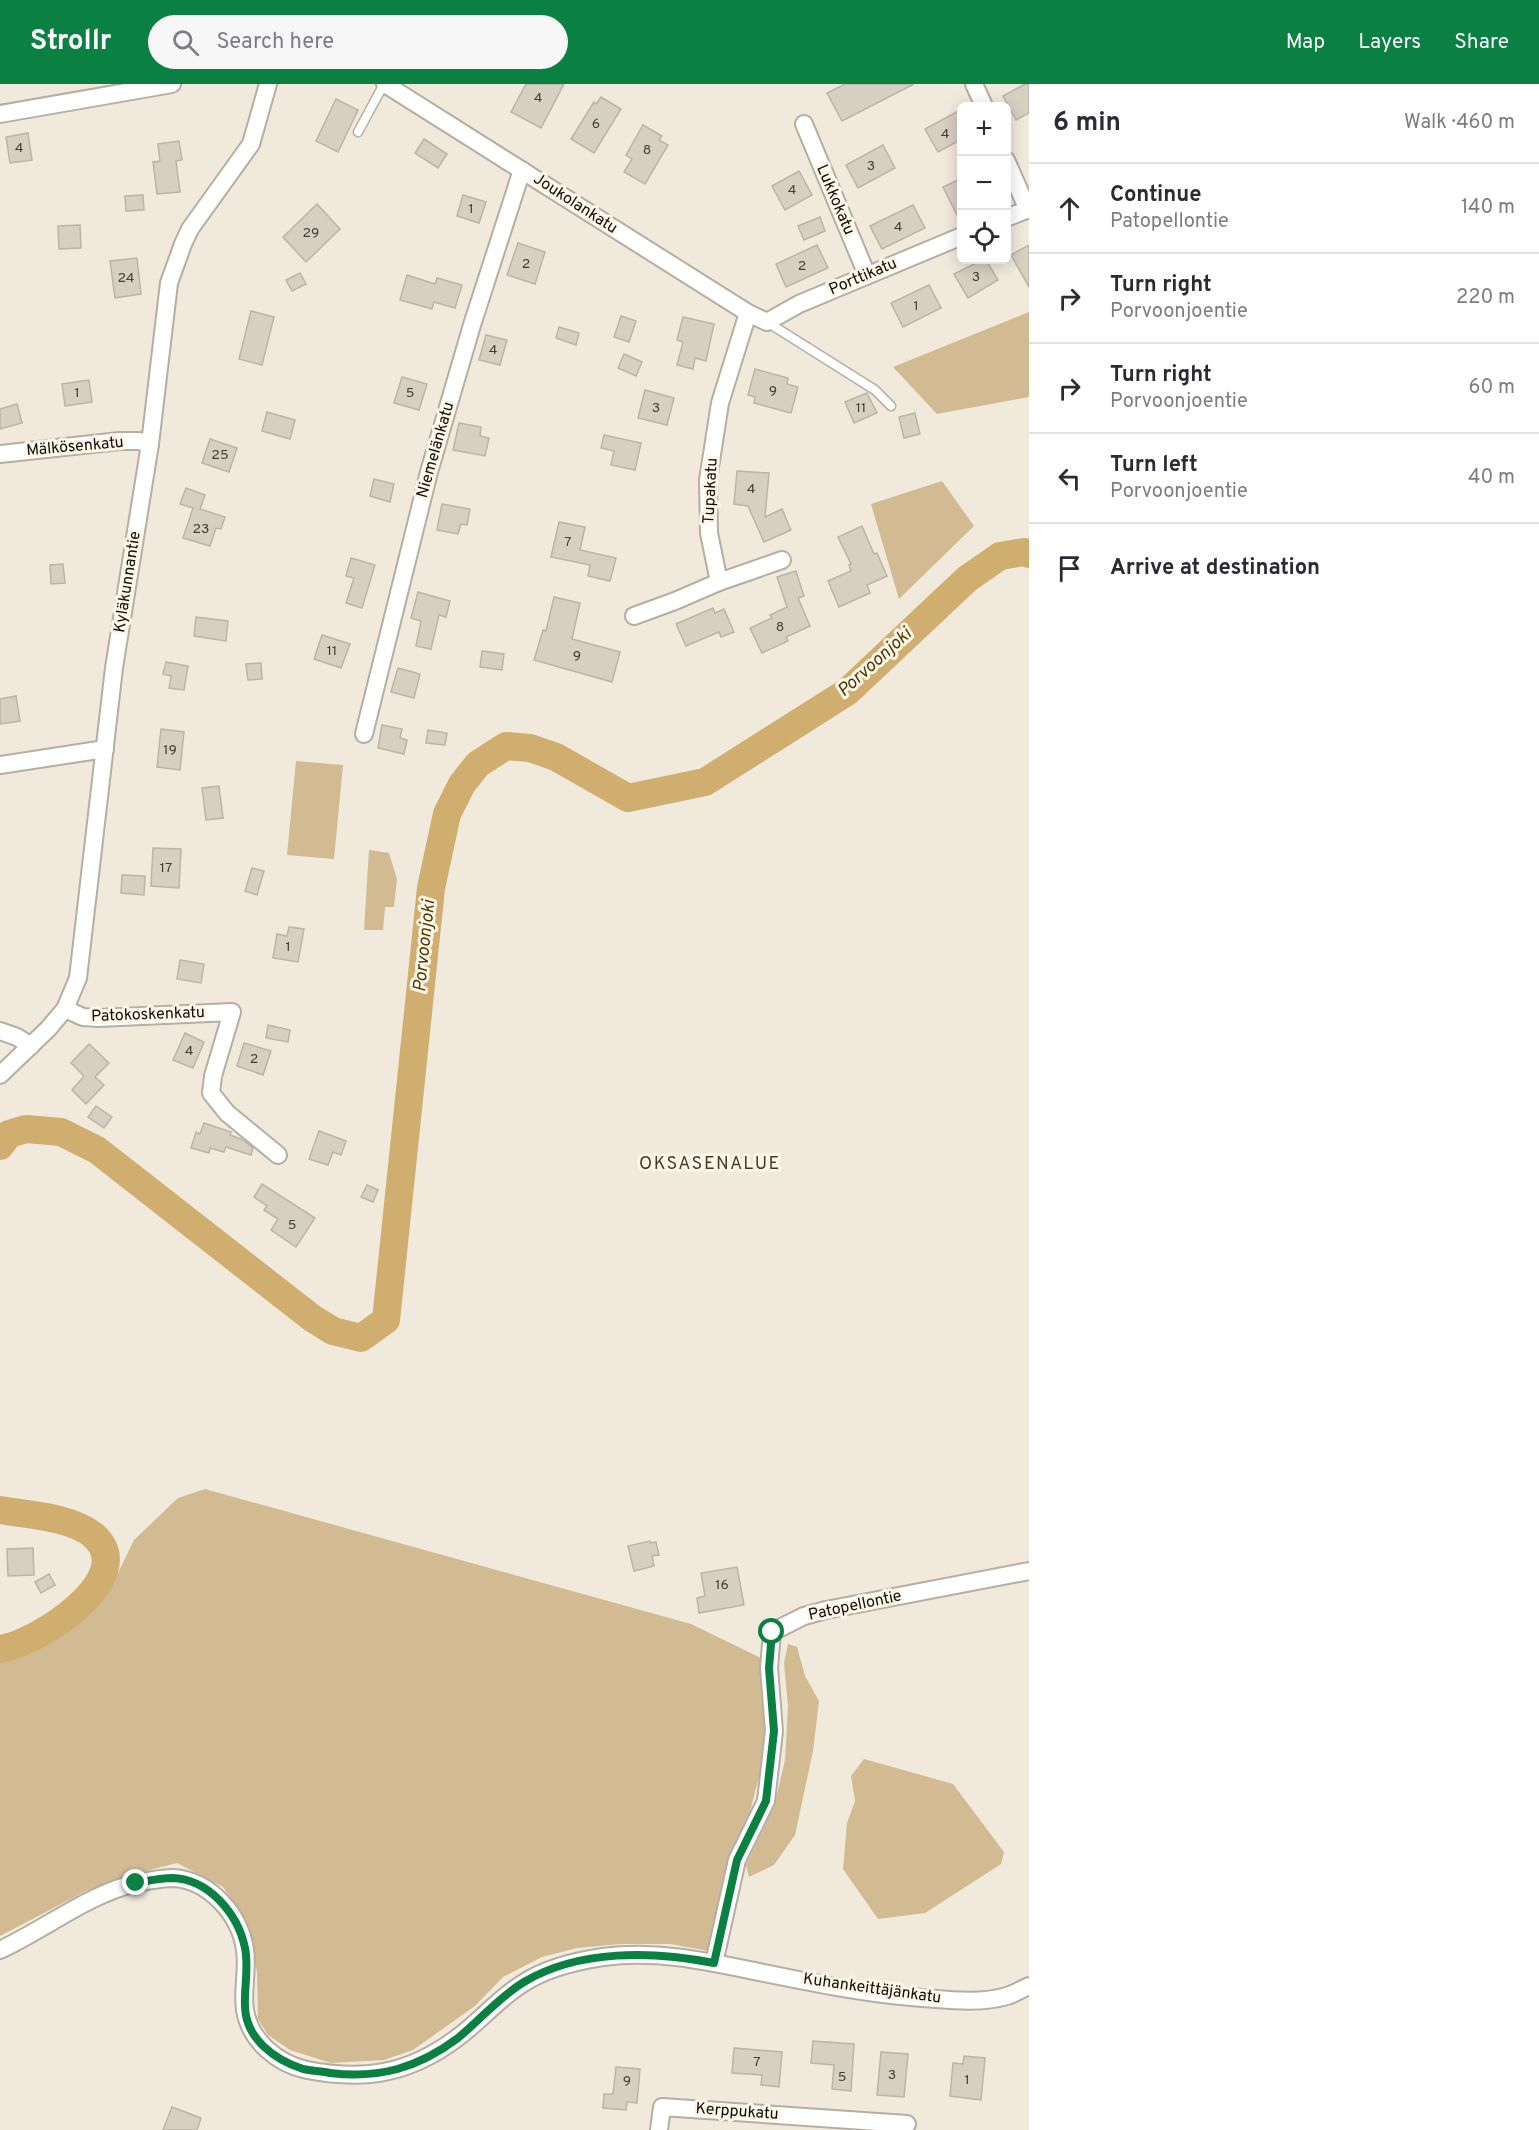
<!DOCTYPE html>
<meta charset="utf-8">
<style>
body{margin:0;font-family:Overpass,sans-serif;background:#f7f7f7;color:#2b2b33}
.controls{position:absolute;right:18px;top:18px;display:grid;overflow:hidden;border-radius:9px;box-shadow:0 3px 15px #0003}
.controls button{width:54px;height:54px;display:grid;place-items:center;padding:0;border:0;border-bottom:2px solid #e1e1e2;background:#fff;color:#2b2b33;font:30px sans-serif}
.stop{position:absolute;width:18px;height:18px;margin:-14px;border:4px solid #0b8043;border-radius:50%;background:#fff}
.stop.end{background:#0b8043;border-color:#fff;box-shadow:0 2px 6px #0008}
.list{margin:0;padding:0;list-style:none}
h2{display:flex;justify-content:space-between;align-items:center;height:78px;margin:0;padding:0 24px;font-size:26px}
h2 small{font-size:20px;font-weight:400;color:#7c7c81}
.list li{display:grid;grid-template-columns:39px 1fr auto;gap:18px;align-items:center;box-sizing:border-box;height:90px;padding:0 24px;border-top:2px solid #e1e1e2}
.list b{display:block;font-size:22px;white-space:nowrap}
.list p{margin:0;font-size:20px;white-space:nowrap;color:#7c7c81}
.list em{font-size:20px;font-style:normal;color:#7c7c81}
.icon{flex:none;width:33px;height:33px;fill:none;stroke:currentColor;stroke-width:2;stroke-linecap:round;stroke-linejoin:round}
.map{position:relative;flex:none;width:1029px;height:2046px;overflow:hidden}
header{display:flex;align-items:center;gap:36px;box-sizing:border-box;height:84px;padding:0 30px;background:#0b8043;color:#fff}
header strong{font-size:28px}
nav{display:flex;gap:33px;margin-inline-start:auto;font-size:21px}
.search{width:420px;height:54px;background:#f7f7f7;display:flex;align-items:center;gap:15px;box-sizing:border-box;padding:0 21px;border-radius:33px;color:#7c7c81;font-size:22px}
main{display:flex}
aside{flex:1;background:#fff}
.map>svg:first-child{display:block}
.green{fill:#d2bb93}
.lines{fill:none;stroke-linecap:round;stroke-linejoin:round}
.river{stroke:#d0ae6f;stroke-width:28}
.building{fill:#d7cfc2;stroke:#bbb4a7;stroke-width:1.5}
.lane-casing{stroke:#b5aea1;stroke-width:11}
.street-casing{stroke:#b5aea1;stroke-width:20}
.lane{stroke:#fff;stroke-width:8}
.street{stroke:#fff;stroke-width:16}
.route{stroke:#0b8043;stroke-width:8}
.labels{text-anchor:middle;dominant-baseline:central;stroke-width:6;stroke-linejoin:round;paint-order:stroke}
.number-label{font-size:14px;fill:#413e36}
.street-label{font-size:16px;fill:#0f0d08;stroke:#fef7e9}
.water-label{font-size:18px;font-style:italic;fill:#4d3600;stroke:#fef7e9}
.neighbourhood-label{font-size:18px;letter-spacing:1.5px;fill:#403a2f;stroke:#fef7e9}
</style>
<header>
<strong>Strollr</strong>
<div class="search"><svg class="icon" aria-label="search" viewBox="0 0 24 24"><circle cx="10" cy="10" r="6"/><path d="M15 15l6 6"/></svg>Search here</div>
<nav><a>Map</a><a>Layers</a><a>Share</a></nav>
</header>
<main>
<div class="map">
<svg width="1029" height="2046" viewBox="0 0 1029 2046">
<rect width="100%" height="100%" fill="#f1e9dc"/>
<g class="green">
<polygon points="1029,228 1029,313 937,330 893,283"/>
<polygon points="942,397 974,442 899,515 871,420"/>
<polygon points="296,677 343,681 334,775 287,771"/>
<polygon points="369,766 389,769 397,795 394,823 385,823 383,846 364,846"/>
<polygon points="205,1405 691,1540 761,1574 772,1643 747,1739 709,1867 670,1860 621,1860 577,1864 542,1873 503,1893 475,1922 413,1966 384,1976 331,1979 290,1966 268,1951 258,1935 257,1888 252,1865 242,1830 223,1803 177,1779 131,1791 86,1807 0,1852 0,1574 12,1573 56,1554 84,1526 118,1489 134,1456 178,1414"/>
<polygon points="788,1560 797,1563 805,1592 819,1617 813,1667 795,1751 774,1781 749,1793 746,1781 774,1723 785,1676 788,1622 784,1579"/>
<polygon points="864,1675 953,1700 1004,1768 1001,1780 925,1829 878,1835 843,1785 847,1739 855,1717 851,1692"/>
</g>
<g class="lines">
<g class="river">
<polyline points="0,1062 9,1050 26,1045 61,1048 97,1066 312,1234 333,1247 361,1254 386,1236 431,804 447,730 462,700 478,680 506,662 530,664 556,673 628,714 705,698 847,608 967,495 1000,472 1024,468 1029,470"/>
<path d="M0,1426C28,1431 71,1433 93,1451C142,1493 37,1560 0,1565"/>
</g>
</g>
<g class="building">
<polygon points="526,0 564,0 541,44 511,28"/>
<polygon points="845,0 914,0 842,37 827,9"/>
<polygon points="1025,0 1029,0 1029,29 1016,36 1003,12"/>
<polygon points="601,13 621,25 594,69 571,55 594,18 596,20"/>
<polygon points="336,15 358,26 338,68 316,57"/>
<polygon points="962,25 962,55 938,68 925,45"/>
<polygon points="643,41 662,52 659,56 668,61 645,100 624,88 632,75 626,71"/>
<polygon points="28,49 32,76 10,79 6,53"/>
<polygon points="424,55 447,70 438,84 415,69"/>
<polygon points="179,57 182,76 176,77 180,108 157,110 153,78 160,77 158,60"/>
<polygon points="883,61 895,84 858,104 846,81"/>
<polygon points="799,87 812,111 785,126 772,102"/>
<polygon points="962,94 962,141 943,103"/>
<polygon points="143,111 144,126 126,127 125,112"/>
<polygon points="463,111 486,118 479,139 457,132"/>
<polygon points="317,120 340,145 306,178 283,153"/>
<polygon points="913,121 925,144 882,165 870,142"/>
<polygon points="820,133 825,147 804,156 798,142"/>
<polygon points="80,141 81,164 59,165 58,142"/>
<polygon points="518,159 545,168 535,200 507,191"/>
<polygon points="817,161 828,184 786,203 776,180"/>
<polygon points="1029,161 1029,203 1011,171"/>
<polygon points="137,174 141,210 115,214 110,177"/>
<polygon points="982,176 986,176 998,196 968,214 954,190"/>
<polygon points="300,189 306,200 292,207 286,196"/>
<polygon points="407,191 435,200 437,194 462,201 455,224 434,218 432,225 400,216"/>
<polygon points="929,201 941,224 903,243 891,219"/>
<polygon points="251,227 274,233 262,281 239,275"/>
<polygon points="621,232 636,237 629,258 614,253"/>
<polygon points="683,233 714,240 706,277 695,274 693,285 677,281 683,258 677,256"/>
<polygon points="559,243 579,249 576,261 556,254"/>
<polygon points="486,251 507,256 500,281 479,276"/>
<polygon points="624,270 642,278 636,292 618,284"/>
<polygon points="755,285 788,294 787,300 798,303 791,329 754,319 755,313 748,311"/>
<polygon points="402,293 427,300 419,326 394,319"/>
<polygon points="89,296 92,318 65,322 62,300"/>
<polygon points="645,306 674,314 667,341 638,334"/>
<polygon points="867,309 877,329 854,339 845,318"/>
<polygon points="17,320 22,339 0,345 0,325"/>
<polygon points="267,328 295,336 290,355 262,347"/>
<polygon points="915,329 920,350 904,354 899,333"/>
<polygon points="459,339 481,343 480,352 489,354 485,372 453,366"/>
<polygon points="604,351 641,359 635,386 611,381 614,367 601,364"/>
<polygon points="210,355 237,364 229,388 202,379"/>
<polygon points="737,387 769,389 765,433 782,425 791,446 764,458 748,422 734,420"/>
<polygon points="374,395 394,400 390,418 370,412"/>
<polygon points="186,404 205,411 200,425 225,433 221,445 216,444 210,462 183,454 193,424 180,420"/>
<polygon points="442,420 470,425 467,441 461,440 458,450 437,446"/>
<polygon points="559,438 585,443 580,466 616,474 610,497 588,492 590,481 551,473"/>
<polygon points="862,442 874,470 877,469 887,492 867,501 870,509 839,523 828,497 851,487 849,481 851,480 838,453"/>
<polygon points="351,474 375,481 362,524 346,519 354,494 346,492"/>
<polygon points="63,480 65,499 51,500 50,481"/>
<polygon points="796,487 804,512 798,514 810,542 786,553 788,557 762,569 750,544 772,534 770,531 787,523 777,493"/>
<polygon points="418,508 450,517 446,533 439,531 431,565 416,562 421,537 411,534"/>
<polygon points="554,513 580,519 572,555 620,568 612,598 534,576 543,546 546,547"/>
<polygon points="713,524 715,529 724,525 734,548 721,553 719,548 686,562 676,540"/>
<polygon points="196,533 228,537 226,557 194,552"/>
<polygon points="322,551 350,560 341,584 314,575"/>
<polygon points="482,567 504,570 502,586 480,583"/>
<polygon points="166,578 188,582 184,606 169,604 171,592 163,590"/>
<polygon points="261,579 262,595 248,596 246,580"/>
<polygon points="398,584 420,590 414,614 391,608"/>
<polygon points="16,612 20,637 0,640 0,615"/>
<polygon points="382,641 402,645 400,654 407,656 404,670 378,664"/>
<polygon points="161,645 184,648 180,686 157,683"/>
<polygon points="428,646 447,649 445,661 426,659"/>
<polygon points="219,702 223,734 206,736 202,704"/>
<polygon points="153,764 181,765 179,804 151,802"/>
<polygon points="252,784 264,787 257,811 245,807"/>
<polygon points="122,791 145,792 144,811 121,809"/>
<polygon points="289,843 304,845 298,878 273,874 277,850 287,852"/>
<polygon points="180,876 204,880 201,899 177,895"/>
<polygon points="268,941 290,946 288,958 266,954"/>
<polygon points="185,949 204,958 193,984 173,976"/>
<polygon points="244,959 271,967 263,991 237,982"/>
<polygon points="89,960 109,979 95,993 104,1001 86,1020 72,1006 84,992 71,979"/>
<polygon points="96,1022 112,1033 104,1044 88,1033"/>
<polygon points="204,1039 231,1048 230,1051 243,1056 253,1064 251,1071 226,1063 224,1068 210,1064 209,1069 191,1064 196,1048 200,1050"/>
<polygon points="319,1047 346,1057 341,1071 333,1068 328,1081 309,1075"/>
<polygon points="262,1100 315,1134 296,1163 271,1146 278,1135 264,1126 267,1122 254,1113"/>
<polygon points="367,1101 378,1106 373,1118 361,1113"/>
<polygon points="650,1457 651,1459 656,1458 659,1471 652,1472 654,1482 634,1487 628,1462"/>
<polygon points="33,1464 34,1491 8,1492 7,1465"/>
<polygon points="737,1483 744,1521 699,1529 697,1514 705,1512 701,1489"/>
<polygon points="49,1490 55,1501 41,1509 35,1498"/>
<polygon points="813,1957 854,1960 851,2007 832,2005 834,1981 811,1979"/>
<polygon points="734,1964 782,1968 779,2003 761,2001 762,1991 732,1989"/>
<polygon points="881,1968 908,1970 904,2013 877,2011"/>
<polygon points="964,1972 985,1974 981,2016 950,2012 953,1979 963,1980"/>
<polygon points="616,1983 640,1985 637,2019 627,2018 626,2026 603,2024 604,2010 613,2010"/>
<polygon points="172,2023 201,2034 197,2046 163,2046"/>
</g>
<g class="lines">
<g class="lane-casing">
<g id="lane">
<polyline points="358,48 384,0"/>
<polyline points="767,238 875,306 891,322"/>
</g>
</g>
<g class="street-casing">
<g id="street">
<polyline points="385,0 748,229 767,238 799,220 962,152"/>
<polyline points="974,0 984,22"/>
<polyline points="0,30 172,0"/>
<polyline points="804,40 867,191"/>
<polyline points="1006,76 1028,126"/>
<polyline points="1006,134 1029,125"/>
<polyline points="0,370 120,357 139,357 150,360"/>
<polyline points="719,498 782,476"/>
<polyline points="634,532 675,517 719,498 709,449 708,396 720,319 748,229"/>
<polyline points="364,650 429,388 472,241 522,86"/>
<polyline points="0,681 105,665"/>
<polyline points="65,925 83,933 98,934 232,928 213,992 211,1009 227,1029 278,1071"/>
<polyline points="0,947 17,953 31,962"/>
<polyline points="0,991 48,945 65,925 78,894 114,584 150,360 169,199 183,160 190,145 251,60 268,0"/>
<path d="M0,1866C45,1845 89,1810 136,1799C147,1797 162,1794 173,1794C209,1796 240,1830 245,1866C248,1886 242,1907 245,1926C250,1957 278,1980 307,1986C365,1997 409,1990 457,1954C479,1938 498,1915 522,1900C544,1885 576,1877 603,1873C657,1866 706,1877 759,1888C813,1899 867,1910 922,1914C949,1916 980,1920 1007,1912C1014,1910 1022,1905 1029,1902"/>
<polyline points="714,1879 737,1776 766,1717 774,1647 769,1584 772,1548 804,1532 826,1526 1029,1487"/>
<polyline points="659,2046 662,2023 907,2040"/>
</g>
</g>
<use href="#lane" class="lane"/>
<use href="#street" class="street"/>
</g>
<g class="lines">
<path class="route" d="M136,1799C147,1797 160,1794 172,1794C209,1795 238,1830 245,1864C249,1883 244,1904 245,1923C246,1955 275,1976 303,1985C312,1987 322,1987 330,1989C379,1995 418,1984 458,1954C480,1936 499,1913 524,1898C579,1865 653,1867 714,1879L737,1776L766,1717L774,1647L769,1584L772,1548"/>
</g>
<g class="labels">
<g class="number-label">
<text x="538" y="14">4</text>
<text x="596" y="40">6</text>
<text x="945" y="50">4</text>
<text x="19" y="64">4</text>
<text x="647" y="66">8</text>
<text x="871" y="82">3</text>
<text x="792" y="106">4</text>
<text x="471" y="125">1</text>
<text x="898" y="143">4</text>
<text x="311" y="149">29</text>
<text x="526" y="180">2</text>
<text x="802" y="182">2</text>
<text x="976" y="193">3</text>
<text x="126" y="194">24</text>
<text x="916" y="222">1</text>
<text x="493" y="266">4</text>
<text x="773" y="307">9</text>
<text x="77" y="309">1</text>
<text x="410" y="309">5</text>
<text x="656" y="324">3</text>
<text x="861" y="324">11</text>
<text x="220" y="371">25</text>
<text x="751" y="405">4</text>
<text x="201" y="445">23</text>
<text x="568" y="458">7</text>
<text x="780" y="543">8</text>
<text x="332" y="567">11</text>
<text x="577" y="572">9</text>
<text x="170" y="666">19</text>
<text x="166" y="784">17</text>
<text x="288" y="863">1</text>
<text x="189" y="967">4</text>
<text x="254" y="975">2</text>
<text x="292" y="1141">5</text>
<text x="722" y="1501">16</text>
<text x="757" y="1978">7</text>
<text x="892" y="1991">3</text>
<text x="842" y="1993">5</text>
<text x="967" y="1996">1</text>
<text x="627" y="1997">9</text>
</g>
<g class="street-label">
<text transform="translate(835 116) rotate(67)">Lukkokatu</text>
<text transform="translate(575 120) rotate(33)">Joukolankatu</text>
<text transform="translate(863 193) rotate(-23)">Porttikatu</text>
<text transform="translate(75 363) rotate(-5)">Mälkösenkatu</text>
<text transform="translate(436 366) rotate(-74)">Niemelänkatu</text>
<text transform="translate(711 407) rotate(-87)">Tupakatu</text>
<text transform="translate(128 498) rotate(-81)">Kyläkunnantie</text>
<text transform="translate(148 931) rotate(-2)">Patokoskenkatu</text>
<text transform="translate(855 1522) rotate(-12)">Patopellontie</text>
<text transform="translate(872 1905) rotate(8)">Kuhankeittäjänkatu</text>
<text transform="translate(737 2028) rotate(4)">Kerppukatu</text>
</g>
<g class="water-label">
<text transform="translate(875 579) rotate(-42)">Porvoonjoki</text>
<text transform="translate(425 862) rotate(-84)">Porvoonjoki</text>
</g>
<g class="neighbourhood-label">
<text x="710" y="1080">OKSASENALUE</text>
</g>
</g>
</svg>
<div class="controls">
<button>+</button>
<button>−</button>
<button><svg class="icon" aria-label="locate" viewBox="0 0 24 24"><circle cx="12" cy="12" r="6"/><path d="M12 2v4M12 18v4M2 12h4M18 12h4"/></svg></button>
</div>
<div class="stop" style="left:772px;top:1548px"></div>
<div class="stop end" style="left:136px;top:1799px"></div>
</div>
<aside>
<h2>6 min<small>Walk · 460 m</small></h2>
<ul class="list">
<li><svg class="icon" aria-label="ahead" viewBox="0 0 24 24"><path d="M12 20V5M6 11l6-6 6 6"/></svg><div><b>Continue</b><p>Patopellontie</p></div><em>140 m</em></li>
<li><svg class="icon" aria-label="right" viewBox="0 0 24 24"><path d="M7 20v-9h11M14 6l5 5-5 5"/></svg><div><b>Turn right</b><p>Porvoonjoentie</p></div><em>220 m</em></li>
<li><svg class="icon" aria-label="right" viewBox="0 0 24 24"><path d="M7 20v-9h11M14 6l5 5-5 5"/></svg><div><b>Turn right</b><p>Porvoonjoentie</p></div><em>60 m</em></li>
<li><svg class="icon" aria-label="left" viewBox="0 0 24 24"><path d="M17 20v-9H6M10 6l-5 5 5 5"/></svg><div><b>Turn left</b><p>Porvoonjoentie</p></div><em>40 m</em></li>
<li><svg class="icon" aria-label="arrive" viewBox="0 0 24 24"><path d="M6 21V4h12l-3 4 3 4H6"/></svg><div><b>Arrive at destination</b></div></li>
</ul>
</aside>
</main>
